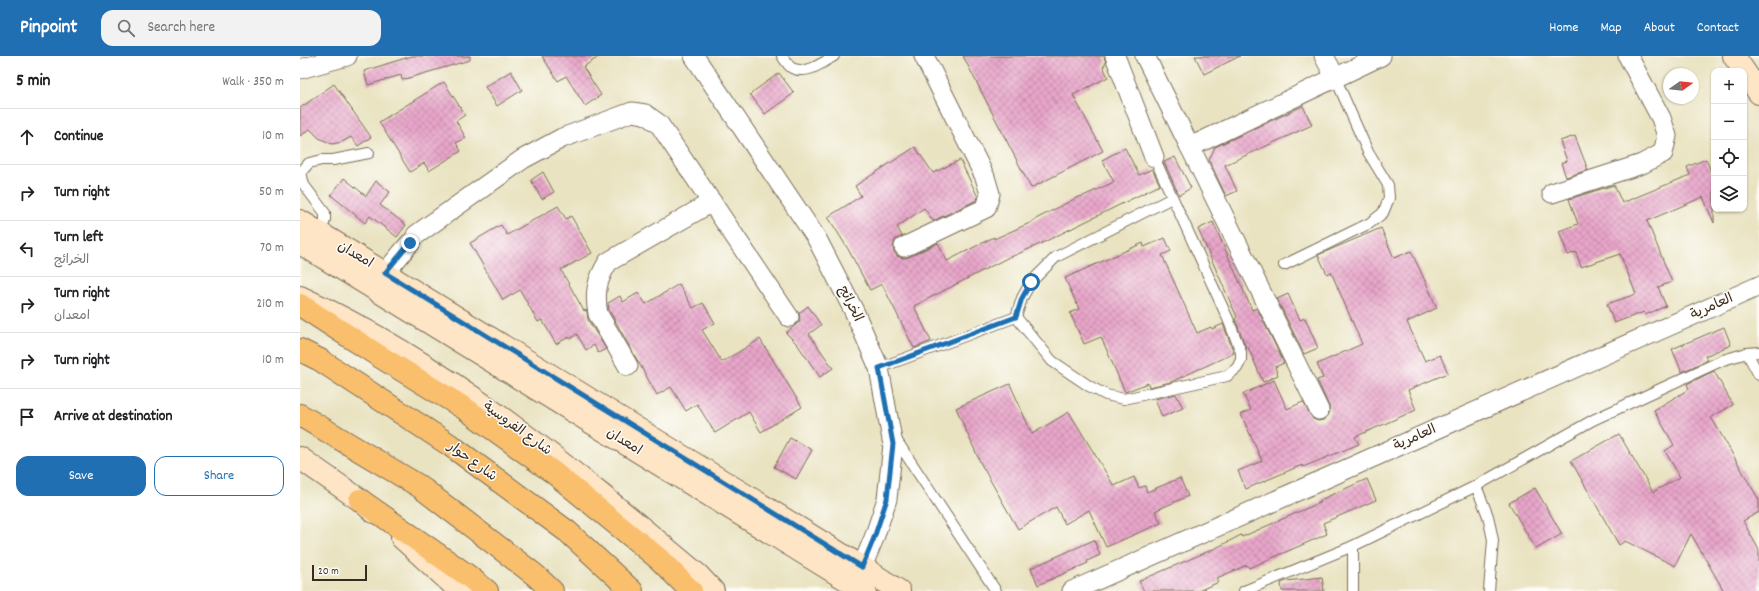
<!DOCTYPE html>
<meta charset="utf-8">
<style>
body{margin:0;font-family:Dekko,"Playpen Sans Arabic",sans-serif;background:#f2f2f2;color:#202124}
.controls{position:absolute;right:12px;top:12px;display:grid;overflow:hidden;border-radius:8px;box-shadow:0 1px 3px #0004}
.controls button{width:36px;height:36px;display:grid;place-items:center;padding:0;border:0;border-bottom:1px solid #e0e0e0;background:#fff;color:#202124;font:20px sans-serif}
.compass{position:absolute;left:1363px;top:12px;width:36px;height:36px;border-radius:50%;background:#fff;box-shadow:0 1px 3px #0004;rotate:75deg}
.scale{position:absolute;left:12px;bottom:10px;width:55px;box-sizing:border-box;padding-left:4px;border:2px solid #3b2a1e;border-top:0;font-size:11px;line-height:14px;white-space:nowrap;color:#3b2a1e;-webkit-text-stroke:3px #fdfcf7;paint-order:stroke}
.stop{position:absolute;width:12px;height:12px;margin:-9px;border:3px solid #1f6fb2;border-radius:50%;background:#fff}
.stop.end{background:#1f6fb2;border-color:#fff;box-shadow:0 1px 4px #0008}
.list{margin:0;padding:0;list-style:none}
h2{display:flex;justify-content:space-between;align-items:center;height:52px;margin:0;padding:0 16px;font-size:17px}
h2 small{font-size:13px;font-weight:400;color:#757577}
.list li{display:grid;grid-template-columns:26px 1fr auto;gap:12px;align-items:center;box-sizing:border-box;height:56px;padding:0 16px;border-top:1px solid #e0e0e0}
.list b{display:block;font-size:15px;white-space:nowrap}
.list p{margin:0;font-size:13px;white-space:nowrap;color:#757577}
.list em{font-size:13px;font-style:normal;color:#757577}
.actions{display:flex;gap:8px;padding:12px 16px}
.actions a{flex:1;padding:9px 0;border:1px solid #1f6fb2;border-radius:12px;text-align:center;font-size:14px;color:#1f6fb2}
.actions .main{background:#1f6fb2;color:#fff}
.icon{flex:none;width:22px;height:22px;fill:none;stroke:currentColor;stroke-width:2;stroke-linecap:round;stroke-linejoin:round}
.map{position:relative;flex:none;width:1459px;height:535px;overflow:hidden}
header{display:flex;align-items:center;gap:24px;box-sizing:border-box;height:56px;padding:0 20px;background:#1f6fb2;color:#fff}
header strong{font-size:19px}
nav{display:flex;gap:22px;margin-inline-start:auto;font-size:14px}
.search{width:280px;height:36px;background:#f2f2f2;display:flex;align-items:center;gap:10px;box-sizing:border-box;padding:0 14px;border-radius:12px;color:#757577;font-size:15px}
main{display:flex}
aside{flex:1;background:#fff}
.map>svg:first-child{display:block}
.building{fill:url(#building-cross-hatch)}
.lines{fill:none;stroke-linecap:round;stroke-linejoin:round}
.lane-casing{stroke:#786b57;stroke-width:12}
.street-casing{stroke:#786b57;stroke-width:21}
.secondary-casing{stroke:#786b57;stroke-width:24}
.highway-casing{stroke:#786b57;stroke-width:24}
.lane{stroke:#fff;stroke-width:10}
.street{stroke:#fff;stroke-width:19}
.secondary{stroke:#fde5c5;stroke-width:22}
.highway{stroke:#f9bf6d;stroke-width:22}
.route{stroke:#1f6fb2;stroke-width:5}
.labels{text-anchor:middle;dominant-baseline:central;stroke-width:3;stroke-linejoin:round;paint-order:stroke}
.street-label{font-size:14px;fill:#3b2a1e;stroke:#fdfcf7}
</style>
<header>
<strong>Pinpoint</strong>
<div class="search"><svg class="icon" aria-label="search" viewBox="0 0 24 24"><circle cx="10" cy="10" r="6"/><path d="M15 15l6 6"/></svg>Search here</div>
<nav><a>Home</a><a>Map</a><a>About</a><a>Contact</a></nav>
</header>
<main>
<aside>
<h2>5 min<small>Walk · 350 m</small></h2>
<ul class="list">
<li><svg class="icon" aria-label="ahead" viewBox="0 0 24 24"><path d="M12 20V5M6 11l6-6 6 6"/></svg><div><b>Continue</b></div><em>10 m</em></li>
<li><svg class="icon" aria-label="right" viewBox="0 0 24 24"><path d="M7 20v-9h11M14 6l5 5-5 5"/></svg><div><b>Turn right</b></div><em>50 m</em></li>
<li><svg class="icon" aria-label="left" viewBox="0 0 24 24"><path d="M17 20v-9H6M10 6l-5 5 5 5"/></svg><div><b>Turn left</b><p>الخرائج</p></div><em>70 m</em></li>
<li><svg class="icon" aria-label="right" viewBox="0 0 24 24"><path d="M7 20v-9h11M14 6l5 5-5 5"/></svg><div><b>Turn right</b><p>امعدان</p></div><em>210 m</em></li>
<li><svg class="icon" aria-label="right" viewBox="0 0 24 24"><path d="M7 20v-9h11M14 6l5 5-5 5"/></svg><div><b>Turn right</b></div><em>10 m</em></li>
<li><svg class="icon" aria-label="arrive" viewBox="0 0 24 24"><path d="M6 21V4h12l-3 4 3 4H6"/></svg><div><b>Arrive at destination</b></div></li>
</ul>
<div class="actions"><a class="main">Save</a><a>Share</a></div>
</aside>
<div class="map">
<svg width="1459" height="535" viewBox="0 0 1459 535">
<defs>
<pattern id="building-cross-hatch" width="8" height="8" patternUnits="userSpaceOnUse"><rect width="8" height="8" fill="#e8a6ca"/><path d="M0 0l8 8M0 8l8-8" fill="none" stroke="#bd87a3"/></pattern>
</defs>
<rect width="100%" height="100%" fill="#fdfcf7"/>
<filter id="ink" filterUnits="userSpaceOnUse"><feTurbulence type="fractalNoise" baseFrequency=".025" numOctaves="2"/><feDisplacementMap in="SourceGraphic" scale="8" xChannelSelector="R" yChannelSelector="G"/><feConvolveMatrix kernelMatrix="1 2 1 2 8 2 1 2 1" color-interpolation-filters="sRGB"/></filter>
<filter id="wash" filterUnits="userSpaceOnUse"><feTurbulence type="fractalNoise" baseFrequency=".012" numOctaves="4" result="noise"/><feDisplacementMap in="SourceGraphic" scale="16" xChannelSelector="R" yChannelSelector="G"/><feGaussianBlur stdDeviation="0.9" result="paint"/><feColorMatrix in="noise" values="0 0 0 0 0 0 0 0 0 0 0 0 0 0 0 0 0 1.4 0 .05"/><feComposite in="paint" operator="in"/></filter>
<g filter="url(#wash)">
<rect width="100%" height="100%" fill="#e9e3c1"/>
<g id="blocks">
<g class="building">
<polygon points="112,0 170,0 170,4 102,24 101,19 68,29 64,15"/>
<polygon points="242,0 300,0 283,11 301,39 285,50 266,20 258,25"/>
<polygon points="663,0 804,0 806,7 803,11 808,21 773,39 803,95 731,132"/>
<polygon points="895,0 940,0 904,18"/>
<polygon points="211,15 222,34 197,50 185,31"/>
<polygon points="479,17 494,37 465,58 450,38"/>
<polygon points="144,26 165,59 156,65 166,82 156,87 161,95 129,115 124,107 110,116 79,66"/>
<polygon points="34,28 71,81 58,90 51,81 42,86 32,88 19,82 10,73 0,80 0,52"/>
<polygon points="1003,50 1012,69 925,109 937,135 926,140 909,104 915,91"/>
<polygon points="1275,80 1288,114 1266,121 1261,107 1267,105 1260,85"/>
<polygon points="615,91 633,117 660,104 678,141 677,144 633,165 624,152 597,171 602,180 595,184 593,191 594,196 597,200 603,202 609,201 638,187 647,205 694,181 694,183 732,166 732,165 780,140 781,141 814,126 802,104 825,92 839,119 852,113 860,129 740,188 711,201 711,200 614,250 631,285 614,292 582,228 570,234 548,193 528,161 561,140 555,130"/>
<polygon points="875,101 891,132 879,139 864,106"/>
<polygon points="1406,103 1414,123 1414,167 1403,141 1347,165 1372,226 1358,231 1366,250 1345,259 1344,256 1314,267 1307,248 1336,238 1320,198 1281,211 1276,196 1268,199 1259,175 1278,168 1269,143 1314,129 1322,147 1390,119 1387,111"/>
<polygon points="243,116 254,136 242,143 231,124"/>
<polygon points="44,122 66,140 76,125 90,136 80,149 106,169 97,181 70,160 65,167 31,139"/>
<polygon points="258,150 266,163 271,160 292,197 261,214 284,255 286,254 287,256 288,264 306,293 298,297 294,289 286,294 277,278 270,283 269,281 256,288 242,264 238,266 220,234 203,244 170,187 201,169 207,179"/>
<polygon points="913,166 952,254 957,252 984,307 975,311 978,319 963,326 948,291 946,292 935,263 937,261 898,173"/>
<polygon points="1081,172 1094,202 1111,195 1127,229 1137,252 1107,266 1125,305 1140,299 1148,317 1108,334 1116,354 1055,381 1059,388 1003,411 1002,409 946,433 938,415 962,405 941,358 951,354 943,338 974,324 987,353 1003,346 1013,363 1018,365 1023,364 1028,360 1030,355 1029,350 1017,324 1023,322 1017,308 1062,288 1031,216 1027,218 1018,199"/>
<polygon points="865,182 871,195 862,199 897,277 911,271 912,273 923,268 934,297 871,326 849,331 848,327 825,336 801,281 784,288 770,257 779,253 765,222 843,187 844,191"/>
<polygon points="379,228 393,252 403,247 415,267 402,274 422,306 460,283 502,351 461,376 449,356 415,377 397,348 386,355 371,331 357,339 309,254 308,247 320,240 323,246 338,237 346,248"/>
<polygon points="988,238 1000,264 1005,262 1018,292 1004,298 977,243"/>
<polygon points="508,250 521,269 509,278 533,312 520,321 497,288 486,277 500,265 499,257"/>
<polygon points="1424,271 1431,289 1405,300 1407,304 1382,316 1372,293"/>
<polygon points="1414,315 1433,349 1411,361 1459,444 1459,456 1443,465 1459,494 1459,535 1424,535 1391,478 1375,510 1325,485 1319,489 1271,405 1319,378 1353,436 1380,421 1365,395 1374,389 1354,354 1389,333 1387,328"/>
<polygon points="710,328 732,378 769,356 814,430 834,421 839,432 845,430 847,436 880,422 888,440 855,455 861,467 806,491 789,454 765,468 756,451 718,473 681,408 656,352"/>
<polygon points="876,338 883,352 862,361 855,343"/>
<polygon points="490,382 512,394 496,423 474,411"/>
<polygon points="1067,423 1076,444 1023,467 1027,478 949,512 947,509 917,522 919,526 898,535 844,535 839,525 916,492 941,479 942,481 1021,446 1020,444"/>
<polygon points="1235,432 1262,478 1236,493 1209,447"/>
<polygon points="794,484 800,499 787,505 788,507 738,529 731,512"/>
<polygon points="1022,521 1024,535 982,535 981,527 986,525"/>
</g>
</g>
</g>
<g filter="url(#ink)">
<use href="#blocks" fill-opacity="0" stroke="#786b57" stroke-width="1"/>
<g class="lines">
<g class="lane-casing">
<g id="lane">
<path d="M482,0C485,4 488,10 492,12C507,19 522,7 534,0"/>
<polyline points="20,178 25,164 25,157 4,129 1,116 9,107 22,104 33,104 69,97"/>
<polyline points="984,209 1070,167 1083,157 1089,142 1088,129 1068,96 1035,21"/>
<polyline points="716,261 752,305 789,330 806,339 824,343 927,320 937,312 941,304 941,296 928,263 854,101"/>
<polyline points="1447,297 1459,319"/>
<polyline points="579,312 716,261 722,242 731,226 756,201 872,142"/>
<polyline points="595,382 696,535"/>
<polyline points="1176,430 1188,460 1193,484 1189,535"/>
<polyline points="1053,490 1053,535"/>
<polyline points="944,535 1053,490 1176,430 1293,364 1423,304 1447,297 1459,296"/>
</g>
</g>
<g class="street-casing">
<g id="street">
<polyline points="394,0 517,183 554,255 579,312 593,389 587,443 574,482 562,511 554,524"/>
<polyline points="815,0 854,101"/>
<polyline points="845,0 890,91"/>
<polyline points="1024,0 1035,21"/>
<polyline points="0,13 47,0"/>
<polyline points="1252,137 1342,108 1363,97 1367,80 1361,62 1328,0"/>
<polyline points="116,179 223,103 262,82 332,56 345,58 359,68 489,261"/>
<polyline points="604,191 686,152 690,138 685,121 624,0"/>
<polyline points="85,217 110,187"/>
<path d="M328,310L298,258C294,236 297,224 308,206L412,146"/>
<polyline points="1019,354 890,91 1081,0"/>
<polyline points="772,535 1459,230"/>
</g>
</g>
<g class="secondary-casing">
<g id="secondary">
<polyline points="1434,0 1459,37"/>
<polyline points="0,165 562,511 599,535"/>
<polyline points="0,187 565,535"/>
<path d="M0,241C148,309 274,415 398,519L413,535"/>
<polyline points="0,402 60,444 74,456"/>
<polyline points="102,482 160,535"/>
</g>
</g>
<g class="highway-casing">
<g id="highway">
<polyline points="0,249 79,300 167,354 254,417 359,503 391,535"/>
<polyline points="0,294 20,304 150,389 268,476 332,535"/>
<polyline points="0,359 119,430 235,519 252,535"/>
<polyline points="60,444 167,519 187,535"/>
</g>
</g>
<use href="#lane" class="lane"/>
<use href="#street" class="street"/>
<use href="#secondary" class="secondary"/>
<use href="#highway" class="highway"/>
</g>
</g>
<g class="lines" filter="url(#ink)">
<polyline class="route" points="110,187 85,217 562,511 574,482 587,443 593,388 579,312 716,261 722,242 731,226"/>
</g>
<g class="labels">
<g class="street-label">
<text transform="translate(55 199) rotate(31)">امعدان</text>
<text transform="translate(550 248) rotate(64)">الخرائج</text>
<text transform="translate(1412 251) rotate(-24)">العامرية</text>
<text transform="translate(217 373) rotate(36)">شارع الفروسية</text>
<text transform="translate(1115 382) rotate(-24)">العامرية</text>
<text transform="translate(324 386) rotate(32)">امعدان</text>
<text transform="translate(172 406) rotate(36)">شارع حوار</text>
</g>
</g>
</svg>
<div class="controls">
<button>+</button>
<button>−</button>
<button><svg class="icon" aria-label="locate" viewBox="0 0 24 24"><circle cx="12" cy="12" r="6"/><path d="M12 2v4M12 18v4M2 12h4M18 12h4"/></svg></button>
<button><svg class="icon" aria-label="layers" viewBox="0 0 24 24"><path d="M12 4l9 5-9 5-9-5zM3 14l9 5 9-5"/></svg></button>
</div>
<svg class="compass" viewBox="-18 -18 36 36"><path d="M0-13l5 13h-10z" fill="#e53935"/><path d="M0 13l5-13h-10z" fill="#757577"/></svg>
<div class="scale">20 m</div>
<div class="stop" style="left:731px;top:226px"></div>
<div class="stop end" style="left:110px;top:187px"></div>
</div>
</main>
